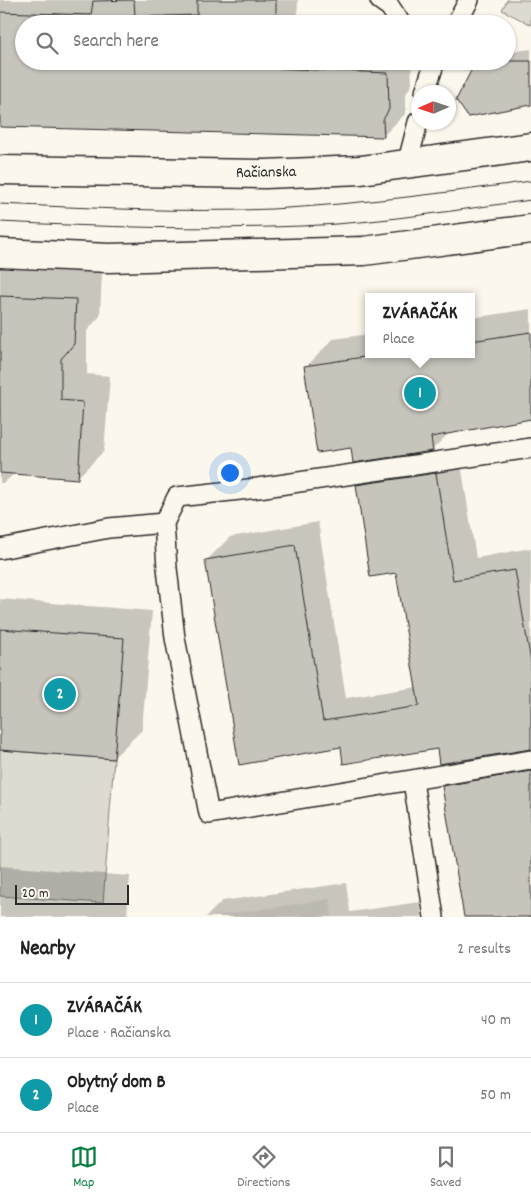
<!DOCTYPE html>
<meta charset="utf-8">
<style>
body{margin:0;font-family:Dekko,sans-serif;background:#f6f6f6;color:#222}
.compass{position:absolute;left:411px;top:85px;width:45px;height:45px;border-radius:50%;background:#fff;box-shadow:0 1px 4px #0004;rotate:267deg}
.scale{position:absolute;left:15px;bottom:12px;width:114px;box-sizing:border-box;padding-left:5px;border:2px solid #2b2b2b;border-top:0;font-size:14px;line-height:18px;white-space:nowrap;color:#2b2b2b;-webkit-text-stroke:4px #fbf7ec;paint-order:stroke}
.you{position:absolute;left:229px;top:472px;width:18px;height:18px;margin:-12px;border:4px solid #fff;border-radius:50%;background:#1a73e8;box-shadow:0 0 0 8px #1a73e833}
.badge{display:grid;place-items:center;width:32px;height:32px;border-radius:50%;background:#0b8043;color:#fff;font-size:16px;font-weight:700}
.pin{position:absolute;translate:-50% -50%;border:2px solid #fff;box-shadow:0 1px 5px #0006}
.popup{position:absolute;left:365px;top:293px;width:110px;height:65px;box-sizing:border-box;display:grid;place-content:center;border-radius:0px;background:#fff;filter:drop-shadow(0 1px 4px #0005);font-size:16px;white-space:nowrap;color:#767676}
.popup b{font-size:19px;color:#222}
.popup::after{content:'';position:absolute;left:50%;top:100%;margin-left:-10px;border:10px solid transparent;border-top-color:#fff}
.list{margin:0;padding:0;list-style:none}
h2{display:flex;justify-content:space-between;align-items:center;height:65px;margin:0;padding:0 20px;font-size:21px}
h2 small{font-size:16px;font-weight:400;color:#767676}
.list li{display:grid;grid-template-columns:32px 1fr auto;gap:15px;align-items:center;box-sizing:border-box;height:75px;padding:0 20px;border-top:1px solid #e0e0e0}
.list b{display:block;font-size:19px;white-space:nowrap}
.list p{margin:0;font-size:16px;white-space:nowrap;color:#767676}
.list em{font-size:16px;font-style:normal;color:#767676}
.icon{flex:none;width:28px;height:28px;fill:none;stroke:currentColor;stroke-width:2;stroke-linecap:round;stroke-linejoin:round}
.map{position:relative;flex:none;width:531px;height:917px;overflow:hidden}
.search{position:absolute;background:#fff;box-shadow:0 1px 4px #0004;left:15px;right:15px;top:15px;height:55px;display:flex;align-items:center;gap:12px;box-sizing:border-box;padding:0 18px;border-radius:28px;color:#767676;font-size:19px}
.sheet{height:215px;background:#fff}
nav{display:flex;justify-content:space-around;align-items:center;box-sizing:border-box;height:70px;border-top:1px solid #e0e0e0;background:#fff;font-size:14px;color:#767676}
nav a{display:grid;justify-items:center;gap:2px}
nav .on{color:#0b8043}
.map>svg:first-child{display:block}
.built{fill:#ebe8de}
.green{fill:#dddad0;stroke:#84827e}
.shadow{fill:#0003}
.building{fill:#c7c4bc;stroke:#2b2b2b}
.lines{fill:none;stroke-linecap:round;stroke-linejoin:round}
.lane-casing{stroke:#2b2b2b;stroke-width:22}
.secondary-casing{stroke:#2b2b2b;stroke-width:31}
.lane{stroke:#fbf7ec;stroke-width:19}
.secondary{stroke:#fbf7ec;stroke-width:28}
.tram{stroke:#2b2b2b;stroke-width:1}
.labels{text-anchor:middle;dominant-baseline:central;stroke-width:5;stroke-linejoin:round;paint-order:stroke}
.street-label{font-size:16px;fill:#2b2b2b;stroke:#fbf7ec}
</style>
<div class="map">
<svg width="531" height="917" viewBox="0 0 531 917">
<rect width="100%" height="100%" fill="#fbf7ec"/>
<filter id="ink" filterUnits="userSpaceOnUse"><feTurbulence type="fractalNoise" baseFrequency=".02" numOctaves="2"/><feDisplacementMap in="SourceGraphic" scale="10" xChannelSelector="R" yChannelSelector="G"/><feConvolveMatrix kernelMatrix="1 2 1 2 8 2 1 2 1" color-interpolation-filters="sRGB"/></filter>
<g filter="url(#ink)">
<polygon class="built" points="330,899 332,917 208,917"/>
<g class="green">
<polygon points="507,0 531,0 531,25 502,10"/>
<polygon points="0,750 114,759 103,903 0,896"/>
</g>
<g class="shadow">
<polygon points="0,0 298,0 297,24 24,24 24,61 411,61 412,84 405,96 406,113 383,136 0,126"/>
<polygon points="507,47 516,51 531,49 531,105 507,61"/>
<polygon points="0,269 102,273 100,316 87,331 87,374 110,376 104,451 77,478 15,473 4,483 0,483"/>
<polygon points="531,309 531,419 450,432 432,450 352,447 306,367 333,339 369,334 369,354 471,354 471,318"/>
<polygon points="459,451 476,558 531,548 531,748 342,746 240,763 207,560 230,537 318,522 346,698 417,687 397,571 357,485 381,462"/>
<polygon points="0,599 152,611 142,730 114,757 0,748"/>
<polygon points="531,753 531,917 465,917 444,787 467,763"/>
<polygon points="0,866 130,876 127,917 0,917"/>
<polygon points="346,883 350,912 420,902 422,917 206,917 222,901"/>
</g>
<g class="building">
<polygon points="134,0 135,17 197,15 197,0 276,0 276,24 24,24 24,61 275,61 274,68 388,73 389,109 383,120 384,137 0,127 0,12 91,15 93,1"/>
<polygon points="476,61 531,61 531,105 468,117 456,100"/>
<polygon points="0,296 76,299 74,344 61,359 61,400 83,402 78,479 0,473"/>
<polygon points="531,332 531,419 431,437 433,451 353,463 351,448 317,453 304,366 384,354 471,354 471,341"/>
<polygon points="436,473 453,580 515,570 531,662 531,749 439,764 437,749 343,764 341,747 239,765 205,560 295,545 323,721 419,706 396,573 370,577 356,485"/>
<polygon points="0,629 124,638 114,759 0,750"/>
<polygon points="531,771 531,917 464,917 442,786"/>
</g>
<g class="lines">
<g class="lane-casing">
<g id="lane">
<polyline points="380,0 390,7 401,24"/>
<polyline points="456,24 469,0"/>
<polyline points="425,92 435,61"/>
<polyline points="407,165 418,122"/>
<polyline points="531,448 258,488 177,497 164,523 167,568 175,638 209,814 531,760"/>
<polyline points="0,549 109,528 164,523"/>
<polyline points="413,781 434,917"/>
</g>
</g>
<g class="secondary-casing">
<g id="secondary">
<polyline points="0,170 265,174 361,170 531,147"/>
<polyline points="0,253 109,258 364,251 531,229"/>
</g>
</g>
<use href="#lane" class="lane"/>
<use href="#secondary" class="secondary"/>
<g class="tram">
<path d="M0,204C90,208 182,213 272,209C359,204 445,193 531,181"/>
<path d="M0,222C101,227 201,230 302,226C379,223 455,210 531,200"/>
</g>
</g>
</g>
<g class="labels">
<g class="street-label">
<text transform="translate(266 173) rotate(-1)">Račianska</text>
</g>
</g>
</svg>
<svg class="compass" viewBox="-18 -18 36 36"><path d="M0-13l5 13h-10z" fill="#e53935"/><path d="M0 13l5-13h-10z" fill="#767676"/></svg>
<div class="scale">20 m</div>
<div class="you"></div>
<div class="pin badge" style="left:420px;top:393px;background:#0f9aa8">1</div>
<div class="popup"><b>ZVÁRAČÁK</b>Place</div>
<div class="pin badge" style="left:60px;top:694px;background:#0f9aa8">2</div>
<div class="search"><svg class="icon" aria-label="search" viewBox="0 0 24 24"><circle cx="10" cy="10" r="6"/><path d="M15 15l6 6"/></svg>Search here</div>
</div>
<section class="sheet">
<h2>Nearby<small>2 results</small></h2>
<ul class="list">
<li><span class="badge" style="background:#0f9aa8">1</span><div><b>ZVÁRAČÁK</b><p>Place · Račianska</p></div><em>40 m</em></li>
<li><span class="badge" style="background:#0f9aa8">2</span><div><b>Obytný dom B</b><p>Place</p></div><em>50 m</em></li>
</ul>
</section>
<nav>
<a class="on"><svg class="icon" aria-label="map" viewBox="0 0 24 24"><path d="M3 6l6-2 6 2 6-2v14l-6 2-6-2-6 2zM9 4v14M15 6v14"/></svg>Map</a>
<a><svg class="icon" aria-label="directions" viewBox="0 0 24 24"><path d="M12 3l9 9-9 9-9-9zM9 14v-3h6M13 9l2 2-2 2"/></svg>Directions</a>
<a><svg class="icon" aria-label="saved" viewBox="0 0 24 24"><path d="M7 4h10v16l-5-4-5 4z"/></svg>Saved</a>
</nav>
